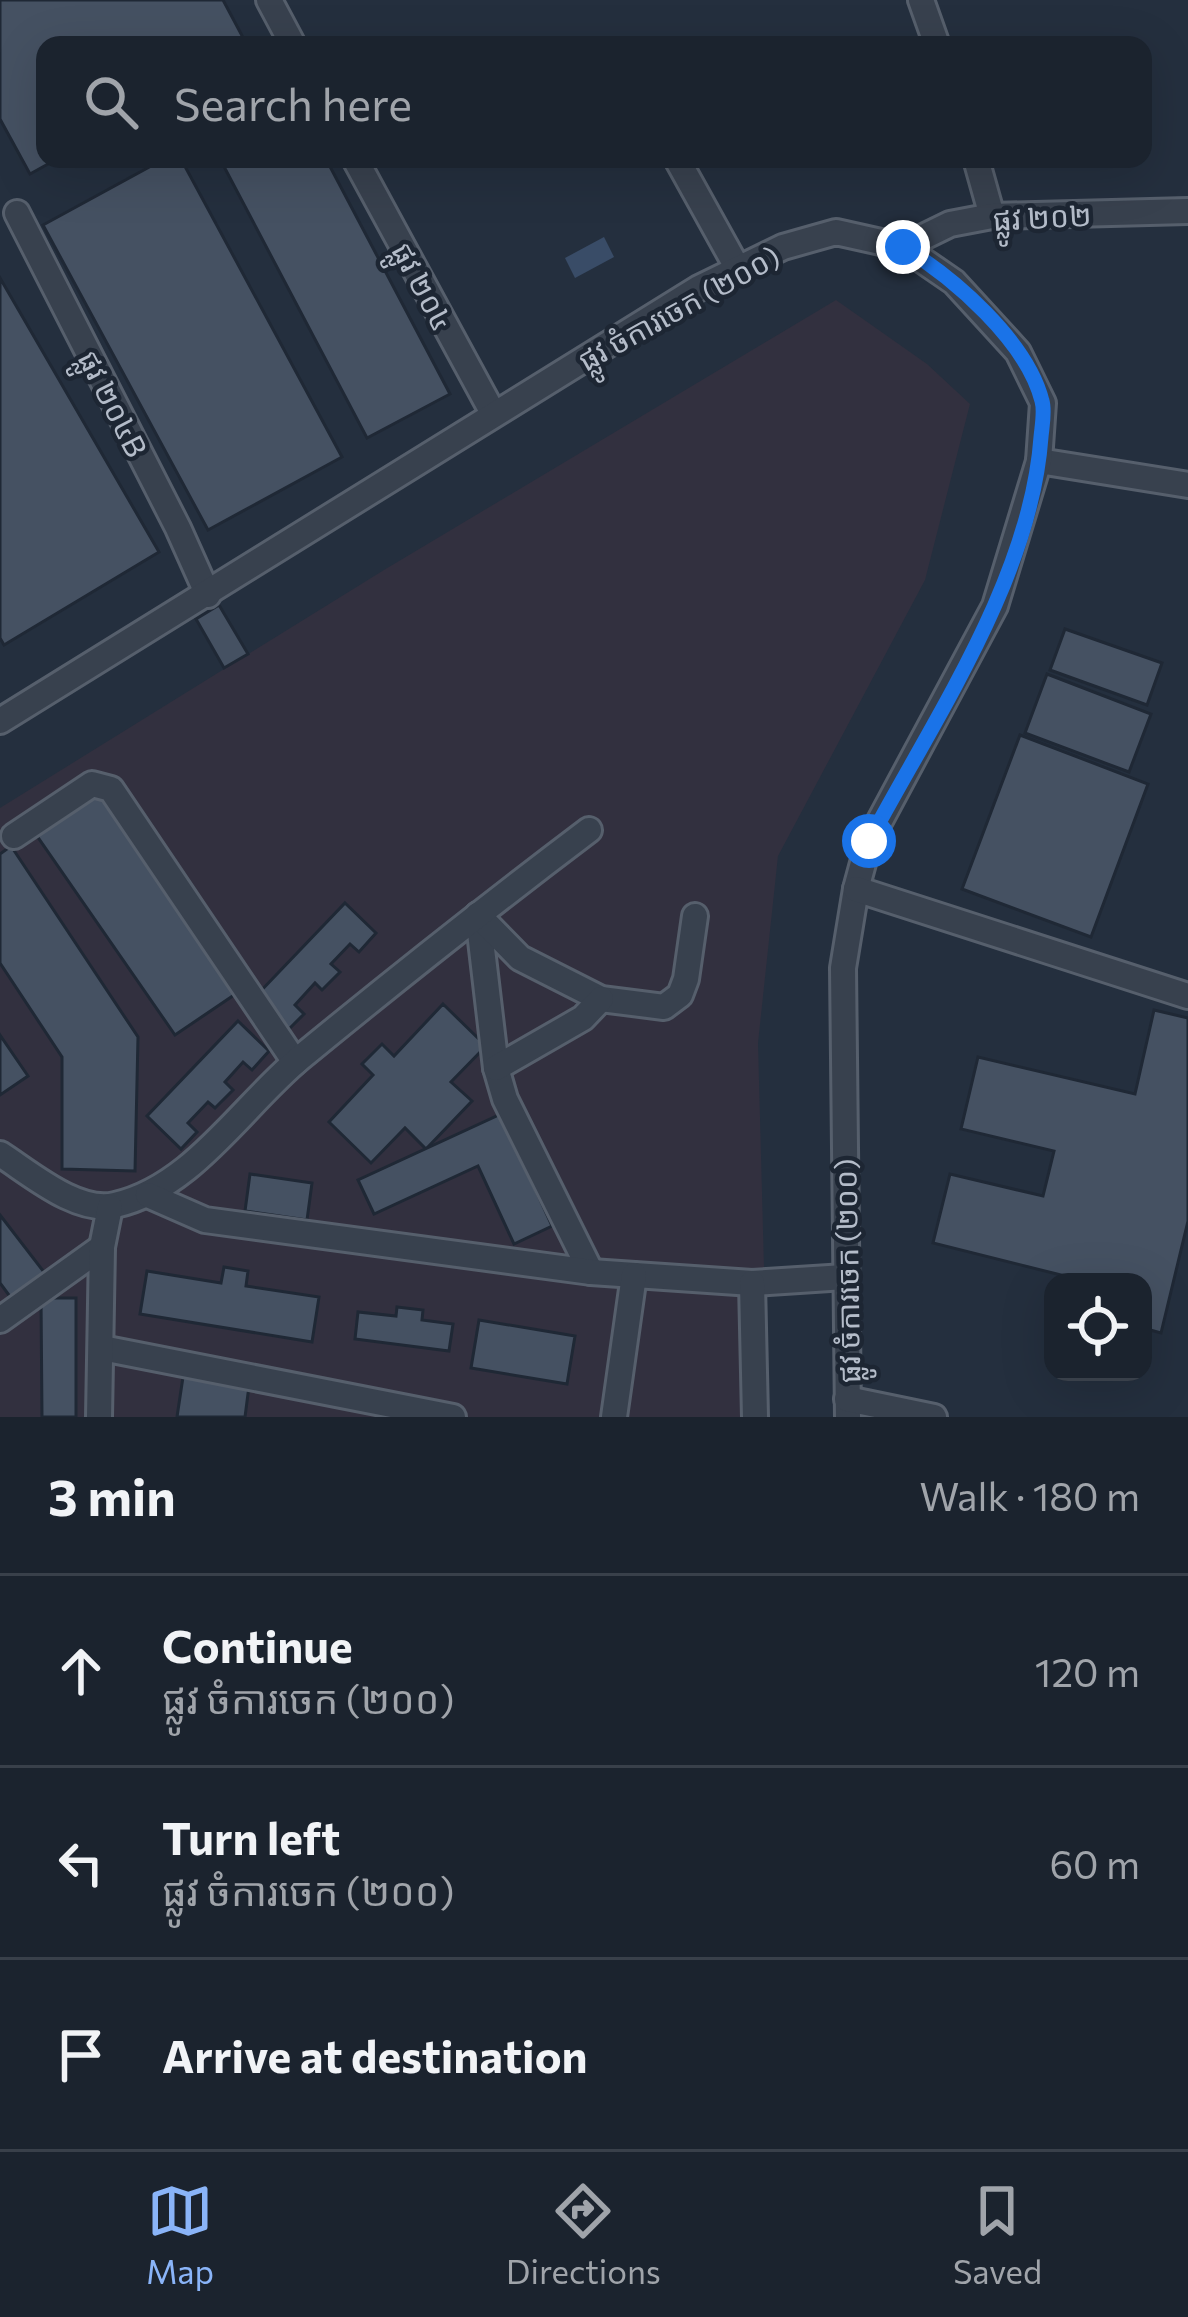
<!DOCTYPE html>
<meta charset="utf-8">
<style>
body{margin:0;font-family:Commissioner,"Noto Sans Khmer",sans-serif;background:#242b36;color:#f1f3f6}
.controls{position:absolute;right:36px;bottom:36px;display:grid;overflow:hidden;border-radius:24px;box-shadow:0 12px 48px #0002}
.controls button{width:108px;height:108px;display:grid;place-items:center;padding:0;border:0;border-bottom:3px solid #39404a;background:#1b232e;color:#f1f3f6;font:60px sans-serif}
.stop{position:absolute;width:36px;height:36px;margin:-27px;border:9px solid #1a73e8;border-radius:50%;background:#fff}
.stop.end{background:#1a73e8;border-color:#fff;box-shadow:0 3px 12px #0008}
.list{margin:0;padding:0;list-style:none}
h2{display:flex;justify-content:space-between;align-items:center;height:156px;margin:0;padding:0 48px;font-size:51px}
h2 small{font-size:39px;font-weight:400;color:#a0a4aa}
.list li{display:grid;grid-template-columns:78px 1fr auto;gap:36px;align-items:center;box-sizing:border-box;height:192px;padding:0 48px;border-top:3px solid #39404a}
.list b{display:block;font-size:45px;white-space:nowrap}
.list p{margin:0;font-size:39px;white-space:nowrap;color:#a0a4aa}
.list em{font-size:39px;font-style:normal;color:#a0a4aa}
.icon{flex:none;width:66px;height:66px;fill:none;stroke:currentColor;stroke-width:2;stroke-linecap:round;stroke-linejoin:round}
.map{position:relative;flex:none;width:1188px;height:1417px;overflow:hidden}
.search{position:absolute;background:#1b232e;box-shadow:0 12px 48px #0002;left:36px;right:36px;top:36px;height:132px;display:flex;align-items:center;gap:30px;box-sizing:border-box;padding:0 42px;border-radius:24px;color:#a0a4aa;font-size:45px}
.sheet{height:732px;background:#1b232e}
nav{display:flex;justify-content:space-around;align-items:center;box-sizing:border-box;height:168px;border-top:3px solid #39404a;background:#1b232e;font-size:33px;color:#a0a4aa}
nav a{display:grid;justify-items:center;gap:6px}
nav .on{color:#8ab4f8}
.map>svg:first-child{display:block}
.medical{fill:#32303f}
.water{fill:#394c67}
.building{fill:#455162;stroke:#1f2835;stroke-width:3}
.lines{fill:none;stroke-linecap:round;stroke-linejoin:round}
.minor-casing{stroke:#565f6c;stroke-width:30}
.minor{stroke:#38414e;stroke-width:24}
.route{stroke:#1a73e8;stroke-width:15}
.labels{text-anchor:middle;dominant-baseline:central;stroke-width:9;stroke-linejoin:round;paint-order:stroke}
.street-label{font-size:30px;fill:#b4bcc9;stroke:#1d2633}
</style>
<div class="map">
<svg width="1188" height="1417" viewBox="0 0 1188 1417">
<rect width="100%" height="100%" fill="#242f3e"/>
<polygon class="medical" points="836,300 927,364 970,404 925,580 778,856 758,1043 768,1417 0,1417 0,808 384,570"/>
<polygon class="water" points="604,237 614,257 575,278 565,258"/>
<g class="building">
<polygon points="0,0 223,0 247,45 45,45 45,159 57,159 30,174 0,119"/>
<polygon points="164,159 181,159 342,457 208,530 43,225"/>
<polygon points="220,159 326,159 450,394 367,438"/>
<polygon points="0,278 159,552 4,645 0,638"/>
<polygon points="219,605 248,654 224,668 196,619"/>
<polygon points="1065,629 1162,663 1147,705 1050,670"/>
<polygon points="1047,674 1151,714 1129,772 1025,733"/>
<polygon points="1020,735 1148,784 1091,937 962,889"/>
<polygon points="96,790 237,993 175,1035 35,833"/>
<polygon points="11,846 138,1037 135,1171 62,1169 62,1057 0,963 0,854"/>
<polygon points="345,903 376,933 359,952 350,944 331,964 340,972 322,990 315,983 295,1005 304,1014 288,1030 255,997"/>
<polygon points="443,1004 486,1046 451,1082 472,1101 426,1149 405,1128 371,1163 329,1122 373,1075 362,1064 382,1044 394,1056"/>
<polygon points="1154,1010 1188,1018 1188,1221 1161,1333 1143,1328 1143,1282 1089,1282 933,1243 950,1174 1043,1196 1054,1151 961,1129 978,1057 1135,1094"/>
<polygon points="238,1021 269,1051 252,1070 243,1062 225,1082 233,1090 215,1108 208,1102 188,1123 197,1132 181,1149 147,1116"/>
<polygon points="0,1035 28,1076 0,1095"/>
<polygon points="501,1114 552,1226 514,1244 478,1166 374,1214 358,1180"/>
<polygon points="250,1174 312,1183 307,1220 245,1211"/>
<polygon points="0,1215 47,1276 14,1302 0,1283"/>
<polygon points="224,1267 248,1271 246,1286 319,1297 312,1342 140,1314 147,1271 221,1283"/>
<polygon points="41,1298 76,1298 76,1417 42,1417"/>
<polygon points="397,1307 423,1310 422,1320 453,1324 449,1351 355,1339 358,1312 396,1316"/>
<polygon points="479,1320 575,1336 567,1384 471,1368"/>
<polygon points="183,1377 249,1386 245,1417 177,1417"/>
</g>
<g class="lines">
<g class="minor-casing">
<g id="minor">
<polyline points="269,0 293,45"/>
<polyline points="921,0 937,45"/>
<polyline points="355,159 493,413"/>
<polyline points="677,159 738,269"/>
<polyline points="976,159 992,216"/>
<polyline points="17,213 178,528 208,595"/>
<polyline points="903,247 950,224 992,216 1188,211"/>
<polyline points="1039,461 1188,485"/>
<polyline points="0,721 699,288 783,247 836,232 903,247 954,282 1018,352 1043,403 1039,461 995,606 869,841 856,889 843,968 848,1417"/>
<polyline points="14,836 92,784 111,789 295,1062"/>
<polyline points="856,889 1188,996"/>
<polyline points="478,915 496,1068 505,1099 591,1272"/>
<polyline points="478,915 520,958 601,999 664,1007 680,995 686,979 695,916"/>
<polyline points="496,1068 583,1018 601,999"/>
<path d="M0,1154C30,1173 77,1214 115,1205C192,1188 242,1106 300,1058C395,980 491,904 589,830"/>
<polyline points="148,1195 205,1220 591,1272 752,1283 845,1277"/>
<polyline points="752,1283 755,1417"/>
<polyline points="0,1320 102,1247"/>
<polyline points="102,1348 453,1417"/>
<polyline points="847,1399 934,1417"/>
<polyline points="99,1417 102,1247 110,1207"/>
<polyline points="614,1417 634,1275"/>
</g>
</g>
<use href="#minor" class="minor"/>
</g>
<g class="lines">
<path class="route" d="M869,841C934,719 1031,578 1041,437C1042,426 1045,411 1042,401C1027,341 953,277 903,247"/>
</g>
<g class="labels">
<g class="street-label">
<text transform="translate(1042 216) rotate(-3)">ផ្លូវ ២០២</text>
<text transform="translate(424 286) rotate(62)">ផ្លូវ ២០៤</text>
<text transform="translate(678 307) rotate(-29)">ផ្លូវ ចំការចេក (២០០)</text>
<text transform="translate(114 403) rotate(63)">ផ្លូវ ២០៤B</text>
<text transform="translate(846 1271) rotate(-91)">ផ្លូវ ចំការចេក (២០០)</text>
</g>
</g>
</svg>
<div class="controls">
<button><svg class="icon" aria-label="locate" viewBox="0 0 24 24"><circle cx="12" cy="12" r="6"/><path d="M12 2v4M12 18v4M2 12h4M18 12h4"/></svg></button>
</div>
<div class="stop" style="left:869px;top:841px"></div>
<div class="stop end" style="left:903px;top:247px"></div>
<div class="search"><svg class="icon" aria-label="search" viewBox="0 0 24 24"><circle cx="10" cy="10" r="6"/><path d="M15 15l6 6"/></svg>Search here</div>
</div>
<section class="sheet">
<h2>3 min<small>Walk · 180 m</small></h2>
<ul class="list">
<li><svg class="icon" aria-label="ahead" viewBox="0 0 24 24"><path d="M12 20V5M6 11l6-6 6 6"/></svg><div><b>Continue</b><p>ផ្លូវ ចំការចេក (២០០)</p></div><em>120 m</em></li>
<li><svg class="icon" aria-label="left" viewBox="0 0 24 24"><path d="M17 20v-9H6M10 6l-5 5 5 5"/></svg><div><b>Turn left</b><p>ផ្លូវ ចំការចេក (២០០)</p></div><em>60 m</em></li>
<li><svg class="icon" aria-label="arrive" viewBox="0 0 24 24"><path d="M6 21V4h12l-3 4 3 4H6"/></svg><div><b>Arrive at destination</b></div></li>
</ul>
</section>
<nav>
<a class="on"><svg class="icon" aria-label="map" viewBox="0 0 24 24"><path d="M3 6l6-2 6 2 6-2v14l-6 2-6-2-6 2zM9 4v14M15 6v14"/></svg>Map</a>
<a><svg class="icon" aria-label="directions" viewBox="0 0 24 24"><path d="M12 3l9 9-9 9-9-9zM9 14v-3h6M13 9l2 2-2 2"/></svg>Directions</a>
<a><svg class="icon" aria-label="saved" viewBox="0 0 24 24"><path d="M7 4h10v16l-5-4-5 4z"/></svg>Saved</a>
</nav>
